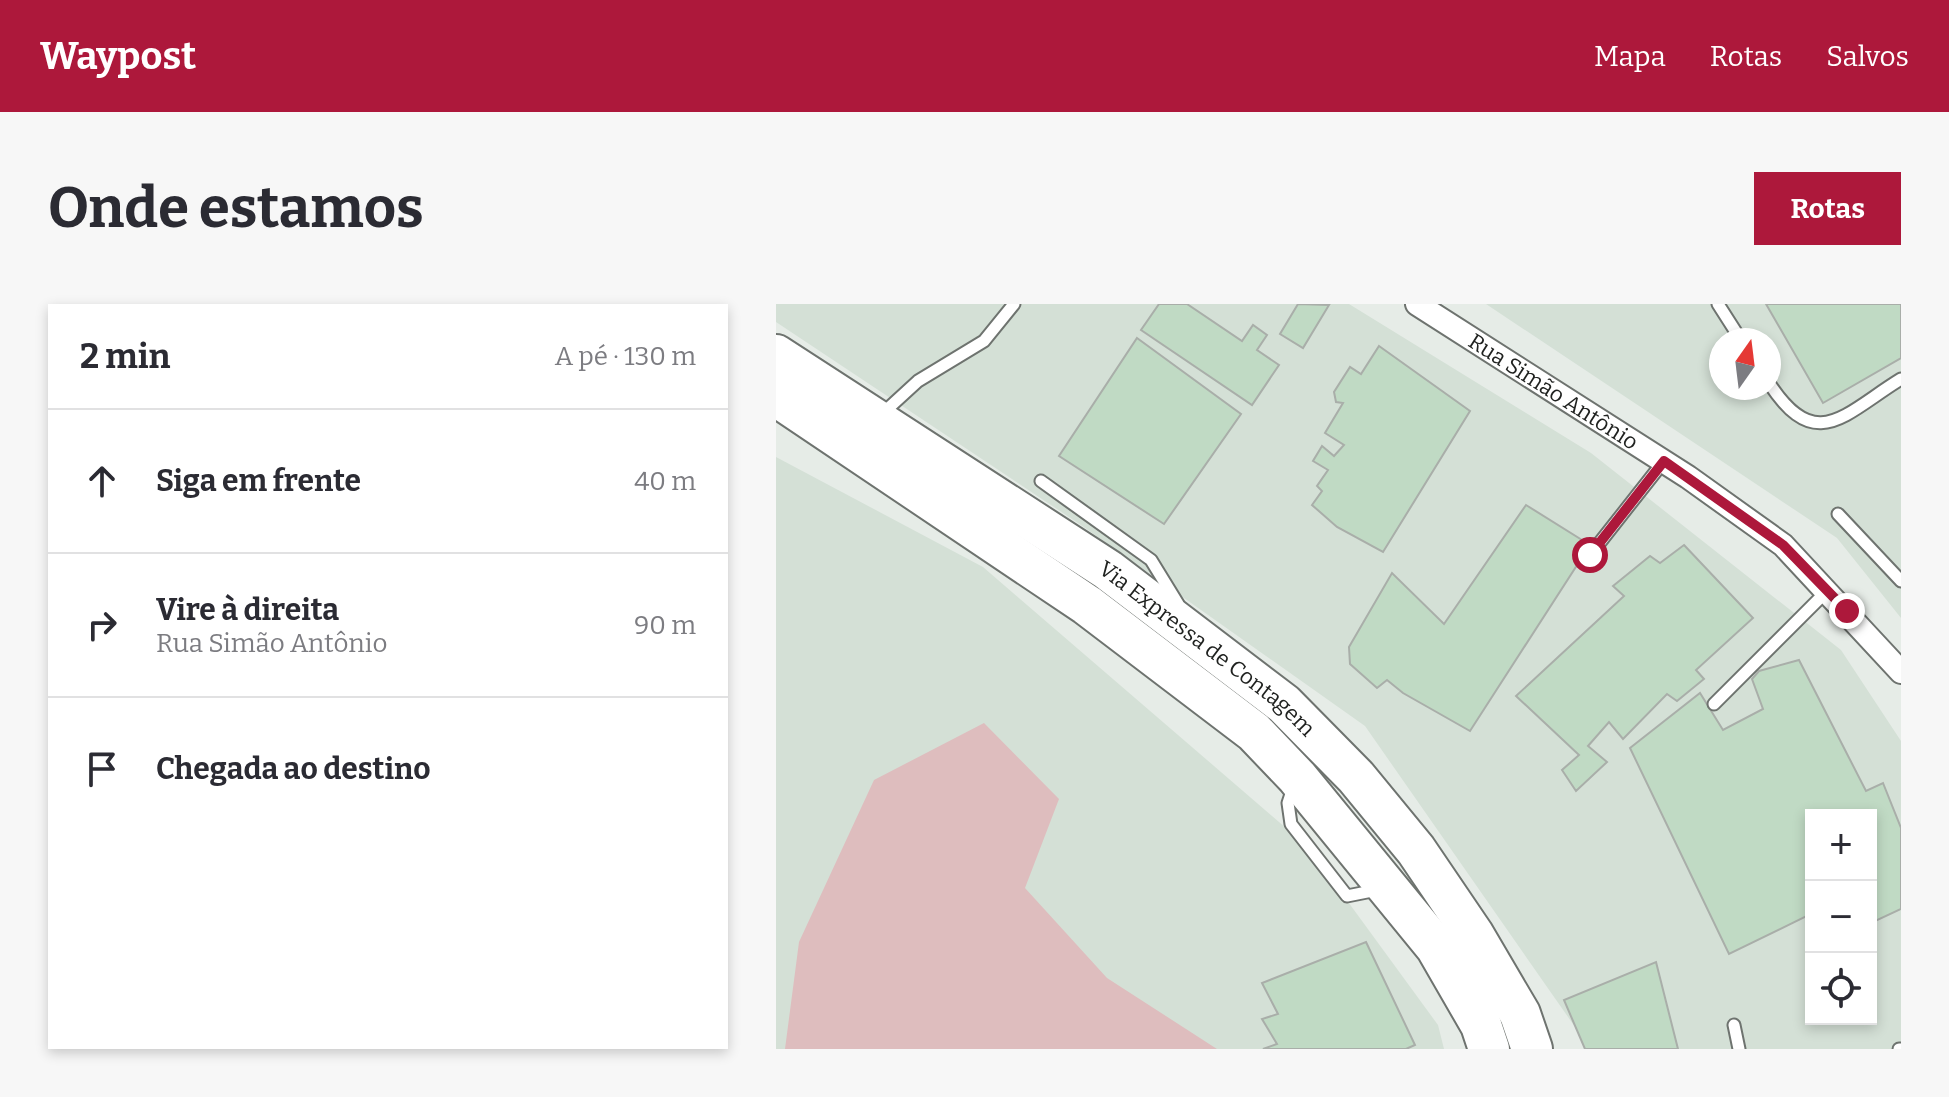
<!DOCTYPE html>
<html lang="pt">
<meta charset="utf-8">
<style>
body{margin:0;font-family:Bitter,serif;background:#f7f7f7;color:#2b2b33}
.controls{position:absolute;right:24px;bottom:24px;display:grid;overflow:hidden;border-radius:0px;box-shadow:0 4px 12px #0003}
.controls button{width:72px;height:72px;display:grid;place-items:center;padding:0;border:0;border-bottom:2px solid #e1e1e2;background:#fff;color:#2b2b33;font:40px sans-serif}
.compass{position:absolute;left:933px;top:24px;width:72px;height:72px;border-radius:50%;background:#fff;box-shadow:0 4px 12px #0003;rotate:14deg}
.stop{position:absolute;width:24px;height:24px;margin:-18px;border:6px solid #ad183b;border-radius:50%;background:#fff}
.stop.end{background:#ad183b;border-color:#fff;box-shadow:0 2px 8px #0008}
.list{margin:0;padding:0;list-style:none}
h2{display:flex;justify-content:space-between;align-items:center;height:104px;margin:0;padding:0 32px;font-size:34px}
h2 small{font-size:26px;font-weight:400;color:#7c7c81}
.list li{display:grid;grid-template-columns:52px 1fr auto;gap:24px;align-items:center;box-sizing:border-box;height:144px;padding:0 32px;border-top:2px solid #e1e1e2}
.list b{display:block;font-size:30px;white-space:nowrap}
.list p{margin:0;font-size:26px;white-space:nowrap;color:#7c7c81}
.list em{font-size:26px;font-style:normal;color:#7c7c81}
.icon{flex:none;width:44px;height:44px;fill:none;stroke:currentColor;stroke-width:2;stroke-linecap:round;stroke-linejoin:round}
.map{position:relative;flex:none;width:1125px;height:745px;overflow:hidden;border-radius:0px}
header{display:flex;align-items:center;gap:48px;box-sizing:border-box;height:112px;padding:0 40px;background:#ad183b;color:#fff}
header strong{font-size:38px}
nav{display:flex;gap:44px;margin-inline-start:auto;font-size:28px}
.intro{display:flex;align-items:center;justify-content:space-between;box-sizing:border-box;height:192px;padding:0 48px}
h1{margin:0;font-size:56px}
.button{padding:20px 36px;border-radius:0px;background:#ad183b;color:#fff;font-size:28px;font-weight:700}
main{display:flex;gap:48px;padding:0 48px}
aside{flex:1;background:#fff;border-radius:0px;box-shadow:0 4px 12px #0003}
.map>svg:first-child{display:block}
.built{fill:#d4e0d6;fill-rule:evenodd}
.green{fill:#debdbe}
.building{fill:#c0dac4;stroke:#a9aea9;stroke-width:2}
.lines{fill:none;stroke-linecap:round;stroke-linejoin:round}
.lane-casing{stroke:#6e736f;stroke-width:15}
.street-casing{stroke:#6e736f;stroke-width:26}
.highway-casing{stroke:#6e736f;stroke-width:44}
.lane{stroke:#fff;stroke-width:11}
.street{stroke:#fff;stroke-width:22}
.highway{stroke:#fff;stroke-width:40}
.route{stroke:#ad183b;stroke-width:10}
.labels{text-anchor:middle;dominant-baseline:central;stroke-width:8;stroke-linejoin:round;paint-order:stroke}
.street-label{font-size:22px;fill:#202220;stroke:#fff}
</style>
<header>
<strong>Waypost</strong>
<nav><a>Mapa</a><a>Rotas</a><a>Salvos</a></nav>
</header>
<div class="intro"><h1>Onde estamos</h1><a class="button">Rotas</a></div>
<main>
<aside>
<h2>2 min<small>A pé · 130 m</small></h2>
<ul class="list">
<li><svg class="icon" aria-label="ahead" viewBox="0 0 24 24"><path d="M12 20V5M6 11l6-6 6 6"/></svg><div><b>Siga em frente</b></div><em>40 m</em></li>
<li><svg class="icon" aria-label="right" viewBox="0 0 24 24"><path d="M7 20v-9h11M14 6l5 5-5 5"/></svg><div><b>Vire à direita</b><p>Rua Simão Antônio</p></div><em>90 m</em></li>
<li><svg class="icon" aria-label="arrive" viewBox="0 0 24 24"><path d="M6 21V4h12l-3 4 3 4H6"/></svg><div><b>Chegada ao destino</b></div></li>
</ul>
</aside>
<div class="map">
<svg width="1125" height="745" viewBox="0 0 1125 745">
<rect width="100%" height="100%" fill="#e6ece7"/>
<g class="built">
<path d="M0,0H573L815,149L1065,346L1125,437V745H809L806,733L589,422L302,219L0,18ZM1035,511H1095V715H1035Z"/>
<path d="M710,0H1125V314L1061,234ZM945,36H993V84H945Z"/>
<polygon points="0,153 207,263 532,543 662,721 668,745 0,745"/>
</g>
<polygon class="green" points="208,419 283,495 249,584 331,674 441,745 9,745 23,638 98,476"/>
<g class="building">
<polygon points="383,0 411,0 466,37 477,21 491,31 481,46 503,61 476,101 365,26"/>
<polygon points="522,0 553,1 527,44 504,30"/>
<polygon points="990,0 1125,0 1125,54 1047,99"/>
<polygon points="361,34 465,110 388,220 283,152"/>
<polygon points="603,42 694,107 607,248 561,223 536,201 546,187 541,182 552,166 537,157 546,142 558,152 568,141 549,129 567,99 560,98 558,88 574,63 585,70"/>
<polygon points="750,201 814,241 694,427 627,389 611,376 601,384 574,360 573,343 616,269 668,320"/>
<polygon points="908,241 977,314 920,366 928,375 901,397 891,390 847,435 833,418 812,442 831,458 800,487 786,466 803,451 740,392 848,292 837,282 874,252 884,259"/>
<polygon points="1023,356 1090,487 1107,479 1125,524 1125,605 1095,619 1095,511 1035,511 1035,610 953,650 854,444 924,389 947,426 987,405 976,375 983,367"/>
<polygon points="590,638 639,741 630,745 487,745 501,740 486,715 502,710 486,679"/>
<polygon points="880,658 902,745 809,745 788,696"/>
</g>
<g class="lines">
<g class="lane-casing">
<g id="lane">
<polyline points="942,0 965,36"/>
<path d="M993,79C1040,151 1068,110 1125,75"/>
<polyline points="106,110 142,77 208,37 238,0"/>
<polyline points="265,177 375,256 402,300"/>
<polyline points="1062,210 1125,277"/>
<polyline points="814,251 888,157"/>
<polyline points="938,400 1051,287"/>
<polyline points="518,481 512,499 515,520 571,592 601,586"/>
<polyline points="958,721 963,745"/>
<polyline points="1123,745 1125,745"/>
</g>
</g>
<g class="street-casing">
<g id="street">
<path id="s1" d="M641,0L912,173L1007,241L1125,368"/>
</g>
</g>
<g class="highway-casing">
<g id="highway">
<path id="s2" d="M0,51L332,266L508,400L580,473L640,546L697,630L744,710L756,745"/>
<polyline points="0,92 311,301 478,428 521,473 660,643 705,721 713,745"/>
</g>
</g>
<use href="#lane" class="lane"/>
<use href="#street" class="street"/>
<use href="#highway" class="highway"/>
</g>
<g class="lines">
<polyline class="route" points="814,251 888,157 1007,241 1071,307"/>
</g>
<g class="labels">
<g class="street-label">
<text stroke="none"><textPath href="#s1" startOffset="162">Rua Simão Antônio</textPath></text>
<text stroke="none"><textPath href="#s2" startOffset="522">Via Expressa de Contagem</textPath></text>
</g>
</g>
</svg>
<div class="controls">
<button>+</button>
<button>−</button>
<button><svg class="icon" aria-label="locate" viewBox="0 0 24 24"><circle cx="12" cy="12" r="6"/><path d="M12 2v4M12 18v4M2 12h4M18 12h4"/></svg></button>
</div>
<svg class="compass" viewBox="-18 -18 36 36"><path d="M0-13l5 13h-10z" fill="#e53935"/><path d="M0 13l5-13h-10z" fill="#7c7c81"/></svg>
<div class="stop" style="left:814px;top:251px"></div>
<div class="stop end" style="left:1071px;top:307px"></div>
</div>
</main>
